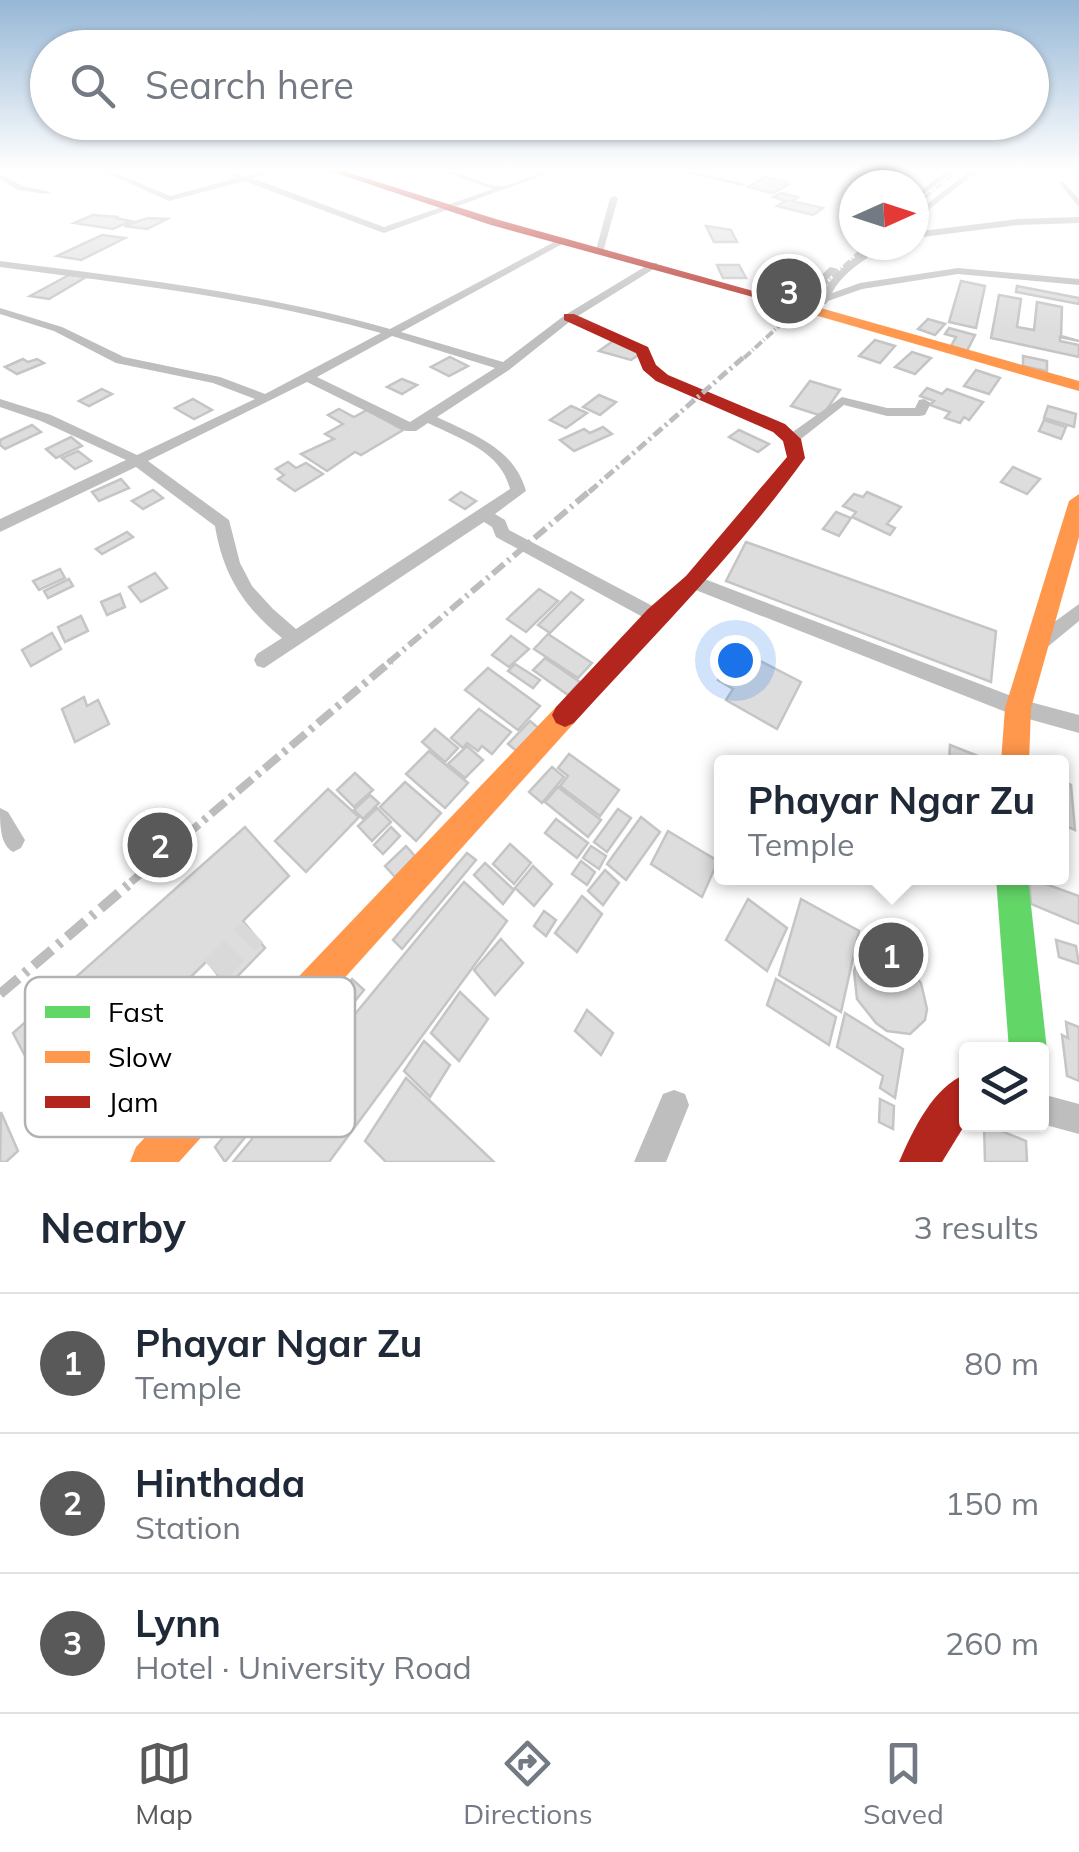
<!DOCTYPE html>
<meta charset="utf-8">
<style>
body{margin:0;font-family:Mulish,sans-serif;background:#f6f6f7;color:#1f2937}
.controls{position:absolute;right:30px;bottom:30px;display:grid;overflow:hidden;border-radius:10px;box-shadow:0 2px 8px #0004}
.controls button{width:90px;height:90px;display:grid;place-items:center;padding:0;border:0;border-bottom:2px solid #e0e1e3;background:#fff;color:#1f2937;font:50px sans-serif}
.compass{position:absolute;left:839px;top:170px;width:90px;height:90px;border-radius:50%;background:#fff;box-shadow:0 2px 8px #0004;rotate:87deg}
.you{position:absolute;left:735px;top:660px;width:35px;height:35px;margin:-25px;border:8px solid #fff;border-radius:50%;background:#1a73e8;box-shadow:0 0 0 15px #1a73e833}
.badge{display:grid;place-items:center;width:65px;height:65px;border-radius:50%;background:#595959;color:#fff;font-size:32px;font-weight:700}
.pin{position:absolute;translate:-50% -50%;border:5px solid #fff;box-shadow:0 2px 10px #0006}
.popup{position:absolute;left:714px;top:755px;width:355px;height:130px;box-sizing:border-box;display:grid;place-content:center;border-radius:10px;background:#fff;filter:drop-shadow(0 2px 8px #0005);font-size:32px;white-space:nowrap;color:#747a83}
.popup b{font-size:38px;color:#1f2937}
.popup::after{content:'';position:absolute;left:50%;top:100%;margin-left:-20px;border:20px solid transparent;border-top-color:#fff}
.list{margin:0;padding:0;list-style:none}
h2{display:flex;justify-content:space-between;align-items:center;height:130px;margin:0;padding:0 40px;font-size:42px}
h2 small{font-size:32px;font-weight:400;color:#747a83}
.list li{display:grid;grid-template-columns:65px 1fr auto;gap:30px;align-items:center;box-sizing:border-box;height:140px;padding:0 40px;border-top:2px solid #e0e1e3}
.list b{display:block;font-size:38px;white-space:nowrap}
.list p{margin:0;font-size:32px;white-space:nowrap;color:#747a83}
.list em{font-size:32px;font-style:normal;color:#747a83}
.icon{flex:none;width:55px;height:55px;fill:none;stroke:currentColor;stroke-width:2;stroke-linecap:round;stroke-linejoin:round}
.map{position:relative;flex:none;width:1079px;height:1162px;overflow:hidden}
.search{position:absolute;background:#fff;box-shadow:0 2px 8px #0004;left:30px;right:30px;top:30px;height:110px;display:flex;align-items:center;gap:25px;box-sizing:border-box;padding:0 35px;border-radius:55px;color:#747a83;font-size:38px}
.sheet{height:550px;background:#fff}
nav{display:flex;justify-content:space-around;align-items:center;box-sizing:border-box;height:140px;border-top:2px solid #e0e1e3;background:#fff;font-size:28px;color:#747a83}
nav a{display:grid;justify-items:center;gap:5px}
nav .on{color:#595959}
.map>svg:first-child{display:block}
.building{fill:#ddd;stroke:#c5c5c5;stroke-width:2.5}
.lines{fill:none;stroke-linecap:round;stroke-linejoin:round}
.street-tunnel{stroke:#d9d9d9;stroke-width:29;stroke-dasharray:29 14;stroke-linecap:butt}
.street{fill:#bebebe;fill-rule:evenodd}
.fast{fill:#63d668;fill-rule:evenodd}
.slow{fill:#ff974d;fill-rule:evenodd}
.jam{fill:#b3261e;fill-rule:evenodd}
.rail-far5{stroke:#bdbdbd;stroke-width:2.5;stroke-dasharray:8 2.5 1 2.5;stroke-linecap:butt}
.rail-far4{stroke:#bdbdbd;stroke-width:4;stroke-dasharray:9 2.5 1 2.5;stroke-linecap:butt}
.rail-far3{stroke:#bdbdbd;stroke-width:5;stroke-dasharray:11 4 2.5 4;stroke-linecap:butt}
.rail-far2{stroke:#bdbdbd;stroke-width:6;stroke-dasharray:15 5 2.5 5;stroke-linecap:butt}
.rail-far1{stroke:#bdbdbd;stroke-width:8;stroke-dasharray:19 6 4 6;stroke-linecap:butt}
.rail{stroke:#bdbdbd;stroke-width:10;stroke-dasharray:24 8 4 8;stroke-linecap:butt}
.key{fill:#fff;stroke:#b2b2b2;stroke-width:2.5}
.key-label{font-size:28px;fill:#000}
</style>
<div class="map">
<svg width="1079" height="1162" viewBox="0 0 1079 1162">
<rect width="100%" height="100%" fill="#fff"/>
<g class="building">
<polygon points="765,177 787,182 784,184 788,185 773,193 748,187"/>
<polygon points="781,193 798,197 792,201 823,208 813,215 777,206 786,201 773,197"/>
<polygon points="93,215 119,217 115,218 131,221 113,229 74,223"/>
<polygon points="148,218 167,219 147,229 124,226"/>
<polygon points="706,226 731,230 737,242 714,242"/>
<polygon points="102,235 125,238 81,260 57,256"/>
<polygon points="717,265 739,265 746,278 723,278"/>
<polygon points="69,275 86,277 49,299 30,296"/>
<polygon points="961,281 985,286 976,328 949,322"/>
<polygon points="780,283 802,288 792,300 769,295"/>
<polygon points="1017,286 1079,298 1079,304 1016,292"/>
<polygon points="999,295 1021,299 1017,327 1034,330 1037,302 1062,307 1061,336 1079,341 1060,337 1060,341 1079,345 1079,357 991,338"/>
<polygon points="928,319 945,324 935,335 918,329"/>
<polygon points="949,328 975,335 967,351 951,346 956,337 945,334"/>
<polygon points="875,340 895,346 880,363 859,356"/>
<polygon points="613,341 640,354 631,360 599,351"/>
<polygon points="912,352 931,358 915,374 895,367"/>
<polygon points="1023,356 1047,361 1047,371 1023,366"/>
<polygon points="450,357 468,366 449,376 431,367"/>
<polygon points="23,359 28,362 37,359 44,363 17,374 5,367"/>
<polygon points="976,370 1000,378 989,394 964,386"/>
<polygon points="402,379 417,385 402,394 387,387"/>
<polygon points="810,381 840,390 822,416 791,406"/>
<polygon points="927,388 942,394 947,389 983,402 969,420 964,417 960,423 945,418 950,412 930,405 934,401 920,396"/>
<polygon points="102,389 112,394 89,406 79,401"/>
<polygon points="599,395 616,402 600,415 583,407"/>
<polygon points="193,399 212,410 194,419 175,408"/>
<polygon points="571,406 587,413 566,428 550,420"/>
<polygon points="1048,406 1076,414 1074,427 1044,418"/>
<polygon points="339,409 354,417 367,410 403,430 361,455 355,452 327,471 301,454 334,439 325,434 343,424 328,415"/>
<polygon points="1044,420 1066,427 1061,439 1039,431"/>
<polygon points="32,425 41,432 5,449 0,445 0,440"/>
<polygon points="603,427 612,434 574,451 560,440 584,429 590,433"/>
<polygon points="739,430 769,444 758,452 729,437"/>
<polygon points="71,437 82,446 56,458 46,449"/>
<polygon points="78,451 91,461 75,469 62,458"/>
<polygon points="288,462 296,468 306,463 323,474 295,491 278,479 284,475 276,469"/>
<polygon points="1013,467 1040,479 1027,494 1001,482"/>
<polygon points="121,479 129,488 99,501 92,492"/>
<polygon points="153,490 163,498 143,509 132,501"/>
<polygon points="461,492 476,501 465,509 450,500"/>
<polygon points="867,492 901,507 887,524 895,528 890,535 852,517 856,512 843,506 854,494 863,497"/>
<polygon points="836,512 851,518 839,536 823,529"/>
<polygon points="127,532 133,537 102,554 96,549"/>
<polygon points="746,542 996,631 991,682 726,581"/>
<polygon points="60,569 65,578 39,590 33,581"/>
<polygon points="155,573 167,588 141,602 129,587"/>
<polygon points="69,579 73,586 48,598 44,591"/>
<polygon points="539,589 558,601 526,632 507,619"/>
<polygon points="571,592 583,600 550,633 538,625"/>
<polygon points="120,594 125,607 107,615 101,602"/>
<polygon points="81,616 88,631 65,642 58,627"/>
<polygon points="52,633 61,649 31,666 22,650"/>
<polygon points="548,634 592,663 578,678 534,649"/>
<polygon points="511,636 529,649 509,667 492,655"/>
<polygon points="737,649 801,682 777,729 726,700 733,689 718,680"/>
<polygon points="545,658 580,682 568,695 533,670"/>
<polygon points="515,664 540,680 533,688 508,671"/>
<polygon points="488,668 540,706 518,730 465,690"/>
<polygon points="84,697 87,706 98,700 109,724 75,742 62,709"/>
<polygon points="479,709 511,732 492,754 482,746 478,751 467,743 463,748 451,738"/>
<polygon points="530,721 541,730 519,753 508,744"/>
<polygon points="435,729 458,748 445,762 422,742"/>
<polygon points="950,745 986,759 986,762 949,762"/>
<polygon points="467,746 483,760 465,778 448,764"/>
<polygon points="429,751 468,783 445,808 406,774"/>
<polygon points="569,754 619,790 600,816 560,786 568,776 558,768"/>
<polygon points="552,767 564,777 542,803 529,792"/>
<polygon points="355,773 373,790 354,807 337,790"/>
<polygon points="1061,781 1071,785 1075,830 1061,824"/>
<polygon points="405,782 441,813 416,841 380,807"/>
<polygon points="558,787 601,820 588,837 545,802"/>
<polygon points="328,789 359,817 306,872 275,841"/>
<polygon points="370,795 379,803 363,819 354,810"/>
<polygon points="377,808 391,822 372,841 358,826"/>
<polygon points="618,809 631,818 607,852 594,842"/>
<polygon points="641,817 660,832 626,880 607,864"/>
<polygon points="556,819 588,843 577,858 545,833"/>
<polygon points="245,827 289,876 243,921 265,948 227,987 207,961 54,1111 13,1033"/>
<polygon points="391,827 400,836 383,854 374,845"/>
<polygon points="668,831 718,861 702,897 651,864"/>
<polygon points="510,844 531,863 514,884 493,864"/>
<polygon points="406,846 415,856 395,877 385,866"/>
<polygon points="591,846 606,856 599,869 583,858"/>
<polygon points="467,853 476,860 402,949 393,940"/>
<polygon points="581,861 595,872 587,885 572,874"/>
<polygon points="485,863 514,890 503,904 474,875"/>
<polygon points="533,866 552,884 534,906 515,888"/>
<polygon points="605,870 619,883 603,905 588,891"/>
<polygon points="1029,878 1079,896 1079,924 1031,904"/>
<polygon points="464,882 507,921 329,1162 233,1162"/>
<polygon points="582,896 602,914 577,952 555,933"/>
<polygon points="748,899 787,928 767,971 726,940"/>
<polygon points="801,899 859,931 841,1012 779,975"/>
<polygon points="544,911 556,920 546,936 534,926"/>
<polygon points="501,939 523,963 495,995 474,970"/>
<polygon points="1056,940 1076,946 1079,964 1059,957"/>
<polygon points="877,952 902,961 921,983 927,1009 925,1020 910,1034 887,1031 876,1023 857,999 854,971 858,961"/>
<polygon points="352,979 364,990 225,1162 215,1147"/>
<polygon points="776,979 836,1017 829,1045 767,1005"/>
<polygon points="460,992 488,1019 459,1061 431,1033"/>
<polygon points="587,1010 613,1033 601,1055 575,1031"/>
<polygon points="845,1013 903,1049 895,1098 880,1088 883,1076 837,1047"/>
<polygon points="1066,1022 1079,1027 1079,1081 1067,1076 1062,1035 1068,1038"/>
<polygon points="424,1041 450,1065 430,1097 404,1071"/>
<polygon points="406,1078 494,1162 386,1162 365,1141"/>
<polygon points="880,1099 894,1106 893,1129 879,1122"/>
<polygon points="1,1112 18,1151 6,1162 0,1162"/>
<polygon points="984,1124 1026,1141 1027,1162 985,1162"/>
</g>
<g class="lines">
<polyline class="street-tunnel" points="214,971 253,932"/>
<g class="street">
<path d="M100,170H109L170,196L237,178L219,170L245,176L277,170L252,178L384,227L493,189L439,170C460,170 483,187 502,186C521,184 537,169 557,170L384,233L244,181L169,201Z"/>
<polygon points="675,170 687,170 746,184 742,186"/>
<polygon points="947,170 955,170 914,202 914,196"/>
<polygon points="971,170 979,170 914,221 914,214"/>
<polygon points="0,174 23,186 51,192 47,194 18,190 0,179"/>
<polygon points="1063,181 1079,199 1079,207 1059,183"/>
<polygon points="614,196 618,198 603,252 595,254 610,198"/>
<polygon points="1079,217 1079,223 1018,225 914,238 914,232 1018,219"/>
<path d="M556,241L564,243L401,332L503,362L565,315L651,263H657V267L573,319L509,370L437,417C474,435 514,448 526,491L495,514L505,520L509,530L662,611L665,616L662,621H650L496,537L492,527L484,522L264,668L257,666L254,660L257,654L282,638C244,607 223,575 215,526L136,467L0,532V519L126,460L41,421L0,407V399L51,415L137,455L255,399L213,383L116,363L54,331L0,314V308L62,327L124,357L220,377L265,394L381,333C256,298 129,284 0,267V261C134,278 258,292 390,329ZM392,336L495,368L410,422L317,377ZM307,382L406,431H416L428,423C460,439 501,451 510,489L296,629L273,609L252,586L240,563L229,520L148,461Z"/>
<path d="M874,245H886C867,259 843,271 832,293L860,283L958,268L1079,279V285L958,274L862,289L828,301L826,304H818L817,302C830,277 849,259 874,245Z"/>
<polygon points="830,267 838,269 799,307 791,307 791,303"/>
<polygon points="842,397 887,408 915,408 919,400 924,399 931,403 925,415 920,416 887,416 844,405 797,442 787,442 787,436"/>
<polygon points="694,575 1019,699 1079,715 1079,733 1011,714 688,587 685,582 688,577"/>
<polygon points="1079,604 1079,621 1045,649 1038,652 1031,649 1028,644 1031,639"/>
<path d="M0,808L8,812L25,840L21,848L13,852C0,845 0,825 0,808Z"/>
<polygon points="674,1090 685,1094 689,1105 666,1162 634,1162 663,1094"/>
<polygon points="1042,1094 1079,1104 1079,1134 1042,1124"/>
</g>
<polygon class="fast" points="996,878 1028,878 1047,1050 1042,1063 1042,1050 1009,1050"/>
<g class="slow">
<polygon points="771,294 1079,381 1079,391 766,301 764,298"/>
<polygon points="1079,494 1079,537 1031,708 1029,762 1001,762 1005,708 1069,501"/>
<polygon points="565,703 574,707 578,715 574,723 179,1162 130,1162 136,1147 556,707"/>
</g>
<g class="jam">
<polygon points="327,170 340,170 499,220 778,298 771,302 491,225"/>
<path d="M564,314H574L648,347L656,365L668,375L785,424L801,439L805,458C736,554 653,636 574,723L565,727L556,723L552,715L556,707L648,609L686,576L787,457L783,441L773,432L656,381L643,370L636,353L564,320Z"/>
<path d="M966,1074V1123L942,1162H899C913,1130 933,1087 966,1074Z"/>
</g>
<g class="rail-far5">
<polyline points="914,206 959,170"/>
<polyline points="859,253 868,245"/>
</g>
<polyline class="rail-far4" points="744,358 862,250"/>
<polyline class="rail-far3" points="589,492 746,355"/>
<polyline class="rail-far2" points="388,663 592,489"/>
<polyline class="rail-far1" points="131,882 391,661"/>
<polyline class="rail" points="0,994 134,880"/>
</g>
<linearGradient id="sky" x2="0" y2="1"><stop stop-color="#96b7d6"/><stop offset="0.51" stop-color="#fff"/><stop offset="1" stop-color="#fff" stop-opacity="0"/></linearGradient>
<rect width="1079" height="332" fill="url(#sky)"/>
<rect x="25" y="977" width="330" height="160" rx="15" class="key"/>
<rect x="45" y="1006" width="45" height="12" fill="#63d668"/>
<rect x="45" y="1051" width="45" height="12" fill="#ff974d"/>
<rect x="45" y="1096" width="45" height="12" fill="#b3261e"/>
<g class="key-label">
<text x="108" y="1022">Fast</text>
<text x="108" y="1067">Slow</text>
<text x="108" y="1112">Jam</text>
</g>
</svg>
<div class="controls">
<button><svg class="icon" aria-label="layers" viewBox="0 0 24 24"><path d="M12 4l9 5-9 5-9-5zM3 14l9 5 9-5"/></svg></button>
</div>
<svg class="compass" viewBox="-18 -18 36 36"><path d="M0-13l5 13h-10z" fill="#e53935"/><path d="M0 13l5-13h-10z" fill="#747a83"/></svg>
<div class="you"></div>
<div class="pin badge" style="left:891px;top:955px">1</div>
<div class="popup"><b>Phayar Ngar Zu</b>Temple</div>
<div class="pin badge" style="left:160px;top:845px">2</div>
<div class="pin badge" style="left:789px;top:291px">3</div>
<div class="search"><svg class="icon" aria-label="search" viewBox="0 0 24 24"><circle cx="10" cy="10" r="6"/><path d="M15 15l6 6"/></svg>Search here</div>
</div>
<section class="sheet">
<h2>Nearby<small>3 results</small></h2>
<ul class="list">
<li><span class="badge">1</span><div><b>Phayar Ngar Zu</b><p>Temple</p></div><em>80 m</em></li>
<li><span class="badge">2</span><div><b>Hinthada</b><p>Station</p></div><em>150 m</em></li>
<li><span class="badge">3</span><div><b>Lynn</b><p>Hotel · University Road</p></div><em>260 m</em></li>
</ul>
</section>
<nav>
<a class="on"><svg class="icon" aria-label="map" viewBox="0 0 24 24"><path d="M3 6l6-2 6 2 6-2v14l-6 2-6-2-6 2zM9 4v14M15 6v14"/></svg>Map</a>
<a><svg class="icon" aria-label="directions" viewBox="0 0 24 24"><path d="M12 3l9 9-9 9-9-9zM9 14v-3h6M13 9l2 2-2 2"/></svg>Directions</a>
<a><svg class="icon" aria-label="saved" viewBox="0 0 24 24"><path d="M7 4h10v16l-5-4-5 4z"/></svg>Saved</a>
</nav>
